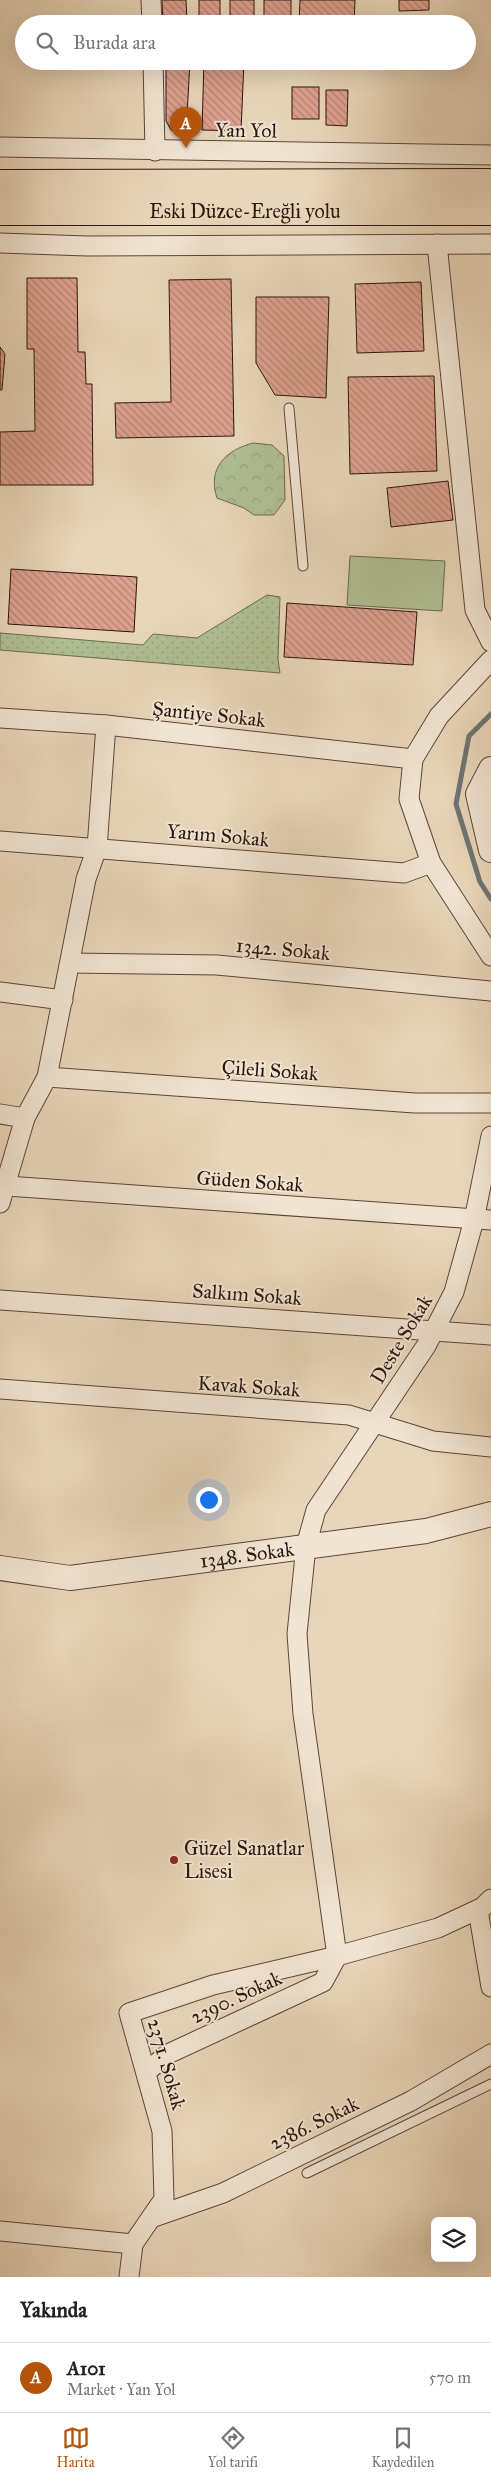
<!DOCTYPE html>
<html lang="tr">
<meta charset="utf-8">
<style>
body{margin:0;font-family:"IM FELL Great Primer",serif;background:#f6f6f6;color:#202124}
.controls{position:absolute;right:15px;bottom:15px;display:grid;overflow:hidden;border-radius:8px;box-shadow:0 5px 20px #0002}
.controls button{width:45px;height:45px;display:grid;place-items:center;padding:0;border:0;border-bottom:1px solid #e0e0e0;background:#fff;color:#202124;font:25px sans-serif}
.you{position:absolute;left:208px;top:1499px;width:18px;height:18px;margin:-12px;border:4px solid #fff;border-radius:50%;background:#1a73e8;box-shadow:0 0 0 8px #1a73e833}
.badge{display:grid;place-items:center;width:32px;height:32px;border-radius:50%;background:#b45309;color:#fff;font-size:16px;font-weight:700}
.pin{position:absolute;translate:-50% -41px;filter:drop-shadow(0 1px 2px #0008)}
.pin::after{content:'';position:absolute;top:26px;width:18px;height:15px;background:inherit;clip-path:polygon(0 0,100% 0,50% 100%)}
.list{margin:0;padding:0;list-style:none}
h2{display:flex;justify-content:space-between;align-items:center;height:65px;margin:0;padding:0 20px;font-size:21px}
h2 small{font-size:16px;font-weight:400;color:#757577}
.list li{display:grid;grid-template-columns:32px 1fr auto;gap:15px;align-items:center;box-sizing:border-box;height:70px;padding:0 20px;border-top:1px solid #e0e0e0}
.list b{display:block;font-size:19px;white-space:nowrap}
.list p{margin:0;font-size:16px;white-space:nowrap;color:#757577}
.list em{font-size:16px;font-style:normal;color:#757577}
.icon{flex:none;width:28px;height:28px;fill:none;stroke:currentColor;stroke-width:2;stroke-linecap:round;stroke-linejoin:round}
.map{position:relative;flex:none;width:491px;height:2277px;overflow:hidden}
.search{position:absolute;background:#fff;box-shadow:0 5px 20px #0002;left:15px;right:15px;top:15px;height:55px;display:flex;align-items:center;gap:12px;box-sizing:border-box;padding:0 18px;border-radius:28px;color:#757577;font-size:19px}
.sheet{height:135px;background:#fff}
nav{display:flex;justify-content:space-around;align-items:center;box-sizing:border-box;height:70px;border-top:1px solid #e0e0e0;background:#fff;font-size:14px;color:#757577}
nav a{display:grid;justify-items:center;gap:2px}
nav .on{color:#b45309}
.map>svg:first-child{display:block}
.grass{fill:url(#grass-dots);stroke:#6e6a51}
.forest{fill:url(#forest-crowns);stroke:#6e6a51}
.pitch{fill:#b0bf95;stroke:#6e6a51}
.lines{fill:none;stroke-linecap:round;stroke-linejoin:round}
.stream{stroke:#6e7674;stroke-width:5}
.building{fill:url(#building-back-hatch);stroke:#2d150d}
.service-casing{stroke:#5c4538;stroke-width:11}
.minor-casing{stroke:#5c4538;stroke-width:21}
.tertiary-casing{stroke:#5c4538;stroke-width:26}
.primary-casing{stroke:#2d150d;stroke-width:30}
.service{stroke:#f1e4d2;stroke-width:9}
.minor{stroke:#f1e4d2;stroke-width:19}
.tertiary{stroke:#f1e4d2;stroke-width:24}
.primary{stroke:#e9d6ba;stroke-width:28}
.poi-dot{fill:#8f2418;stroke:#f1e4d2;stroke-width:2}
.labels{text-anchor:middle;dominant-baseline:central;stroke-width:4;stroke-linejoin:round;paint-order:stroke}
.street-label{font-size:20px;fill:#2d150d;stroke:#f1e4d2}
.poi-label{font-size:20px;fill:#2d150d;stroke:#f1e4d2;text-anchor:start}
</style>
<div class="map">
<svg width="491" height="2277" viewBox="0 0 491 2277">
<defs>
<pattern id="grass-dots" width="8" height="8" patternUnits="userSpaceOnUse" patternTransform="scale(1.25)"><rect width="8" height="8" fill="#b0bf95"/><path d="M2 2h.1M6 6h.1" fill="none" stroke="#98a37f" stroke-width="1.8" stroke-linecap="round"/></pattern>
<pattern id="forest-crowns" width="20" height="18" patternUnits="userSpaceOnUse" patternTransform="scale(1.25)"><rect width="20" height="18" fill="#b0bf95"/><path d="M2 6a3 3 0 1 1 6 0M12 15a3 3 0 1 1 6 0" fill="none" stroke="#98a37f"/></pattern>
<pattern id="building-back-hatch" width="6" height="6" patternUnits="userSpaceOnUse" patternTransform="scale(1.25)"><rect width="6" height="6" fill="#dea190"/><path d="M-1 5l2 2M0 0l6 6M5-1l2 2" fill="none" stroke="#b48274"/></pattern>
</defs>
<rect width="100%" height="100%" fill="#e9d6ba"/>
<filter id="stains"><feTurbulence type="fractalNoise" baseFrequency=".004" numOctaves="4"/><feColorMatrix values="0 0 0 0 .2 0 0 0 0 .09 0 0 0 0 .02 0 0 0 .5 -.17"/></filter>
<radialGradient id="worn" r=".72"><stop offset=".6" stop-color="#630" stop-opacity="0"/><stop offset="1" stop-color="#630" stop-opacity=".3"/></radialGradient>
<polygon class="grass" points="267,595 280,597 278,659 280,673 0,650 0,633 143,645 153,634 197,638"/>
<path class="forest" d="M253,443L272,445L284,456L285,500L274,515H254L244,508L217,498C207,468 226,450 253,443Z"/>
<polygon class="pitch" points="350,556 445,561 442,611 347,605"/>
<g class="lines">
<polyline class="stream" points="491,714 469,736 456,804 480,882 491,899"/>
</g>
<g class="building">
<polygon points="162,0 186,0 187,22 163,23"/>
<rect x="199" y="0" width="21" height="24"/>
<rect x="230" y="0" width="24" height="24"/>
<rect x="264" y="0" width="27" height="24"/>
<polygon points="300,0 355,0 354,24 299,24"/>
<polygon points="399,0 429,0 429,10 399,11"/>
<polygon points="166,61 190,61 186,134 171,130 166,121"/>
<polygon points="204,61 244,61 241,131 202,130"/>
<rect x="292" y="87" width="27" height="32"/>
<polygon points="326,90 348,90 347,126 326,125"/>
<polygon points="27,278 77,278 78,352 85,352 86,384 92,384 93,485 0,485 0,432 35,431 34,349 27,349"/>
<polygon points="231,279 234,436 116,438 115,403 171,402 169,280"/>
<polygon points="421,282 424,351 357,353 355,284"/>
<polygon points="256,297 329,297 326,398 275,395 256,363"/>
<polygon points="0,347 5,354 2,390 0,390"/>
<polygon points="434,376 437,471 350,474 348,377"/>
<polygon points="448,481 453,520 391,527 387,488"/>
<polygon points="11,569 137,577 134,632 8,624"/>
<polygon points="287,603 417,612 413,665 284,657"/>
</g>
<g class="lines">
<g class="service-casing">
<g id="service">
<polyline points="289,408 303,566"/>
<polyline points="307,2173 491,2084"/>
</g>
</g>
<g class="minor-casing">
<g id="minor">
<polyline points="151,0 152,24"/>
<polyline points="153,61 155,151"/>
<polyline points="0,147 491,155"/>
<polyline points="0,243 87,246 491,244"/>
<polyline points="437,244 475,610 491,642"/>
<polyline points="491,660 439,716 413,759 409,799 431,863 491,956"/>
<polyline points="0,718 106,725 413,759"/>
<polyline points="0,841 404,873 431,863"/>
<polyline points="70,963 217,965 491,991"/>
<polyline points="0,992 63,1000"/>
<polyline points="47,1077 415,1103 491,1103"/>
<polyline points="0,1114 25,1118"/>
<polyline points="7,1186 491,1220"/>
<polyline points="0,1203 25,1118 47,1077 86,879 97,848 106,725"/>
<polyline points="0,1300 491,1335"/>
<polyline points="0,1389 349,1415 433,1441 491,1447"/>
<polyline points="478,1910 491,1987"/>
<polyline points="146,2072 168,2054 323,1982 337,1956 303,1714 297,1634 306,1546 316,1510 426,1346 454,1292 474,1220 491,1136"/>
<polyline points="151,2218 223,2193 411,2101 491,2054"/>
<polyline points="0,2231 133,2244 164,2199 162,2131 129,2013 213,1985 337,1956 438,1928 483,1907 491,1899"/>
<polyline points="129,2277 133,2244"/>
</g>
</g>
<g class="tertiary-casing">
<g id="tertiary">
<polyline points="491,769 478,794 491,850"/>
<path id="s1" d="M0,1568L70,1578L426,1531L491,1514"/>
</g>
</g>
<g class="primary-casing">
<g id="primary">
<polyline points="0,184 491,183"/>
<path id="s2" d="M0,211H491"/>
</g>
</g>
<use href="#service" class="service"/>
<use href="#minor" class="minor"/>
<use href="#tertiary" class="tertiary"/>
<use href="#primary" class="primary"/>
</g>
<circle class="poi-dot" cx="174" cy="1860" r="5"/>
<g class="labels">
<g class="street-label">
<text transform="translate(246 130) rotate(1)">Yan Yol</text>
<text stroke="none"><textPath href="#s2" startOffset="245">Eski Düzce-Ereğli yolu</textPath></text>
<text transform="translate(209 714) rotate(6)">Şantiye Sokak</text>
<text transform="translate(218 835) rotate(5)">Yarım Sokak</text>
<text transform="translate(283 949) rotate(5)">1342. Sokak</text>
<text transform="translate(270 1070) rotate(4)">Çileli Sokak</text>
<text transform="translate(250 1181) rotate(4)">Güden Sokak</text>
<text transform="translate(247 1294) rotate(4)">Salkım Sokak</text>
<text transform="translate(401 1339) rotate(-59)">Deste Sokak</text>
<text transform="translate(249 1386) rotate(4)">Kavak Sokak</text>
<text stroke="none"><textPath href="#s1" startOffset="249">1348. Sokak</textPath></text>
<text transform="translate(236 1997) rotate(-25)">2390. Sokak</text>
<text transform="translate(167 2064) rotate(74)">2371. Sokak</text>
<text transform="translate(314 2123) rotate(-26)">2386. Sokak</text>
</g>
<g class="poi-label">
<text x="184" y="1848">Güzel Sanatlar<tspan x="184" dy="23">Lisesi</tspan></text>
</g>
</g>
<rect width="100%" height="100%" filter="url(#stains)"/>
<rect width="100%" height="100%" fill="url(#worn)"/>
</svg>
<div class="controls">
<button><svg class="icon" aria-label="layers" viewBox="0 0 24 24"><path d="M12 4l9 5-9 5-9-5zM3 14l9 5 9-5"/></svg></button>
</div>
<div class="you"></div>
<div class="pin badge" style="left:186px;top:148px">A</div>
<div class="search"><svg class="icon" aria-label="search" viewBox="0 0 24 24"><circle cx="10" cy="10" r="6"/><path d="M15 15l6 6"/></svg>Burada ara</div>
</div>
<section class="sheet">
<h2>Yakında<small></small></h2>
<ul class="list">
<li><span class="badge">A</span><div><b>A101</b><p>Market · Yan Yol</p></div><em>570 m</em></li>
</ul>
</section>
<nav>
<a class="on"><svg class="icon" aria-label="map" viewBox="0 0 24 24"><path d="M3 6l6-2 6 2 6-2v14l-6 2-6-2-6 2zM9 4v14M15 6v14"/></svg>Harita</a>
<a><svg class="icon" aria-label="directions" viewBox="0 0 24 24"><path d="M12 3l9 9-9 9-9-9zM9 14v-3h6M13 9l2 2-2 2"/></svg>Yol tarifi</a>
<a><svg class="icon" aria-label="saved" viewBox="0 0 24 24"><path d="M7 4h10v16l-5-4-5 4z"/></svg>Kaydedilen</a>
</nav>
